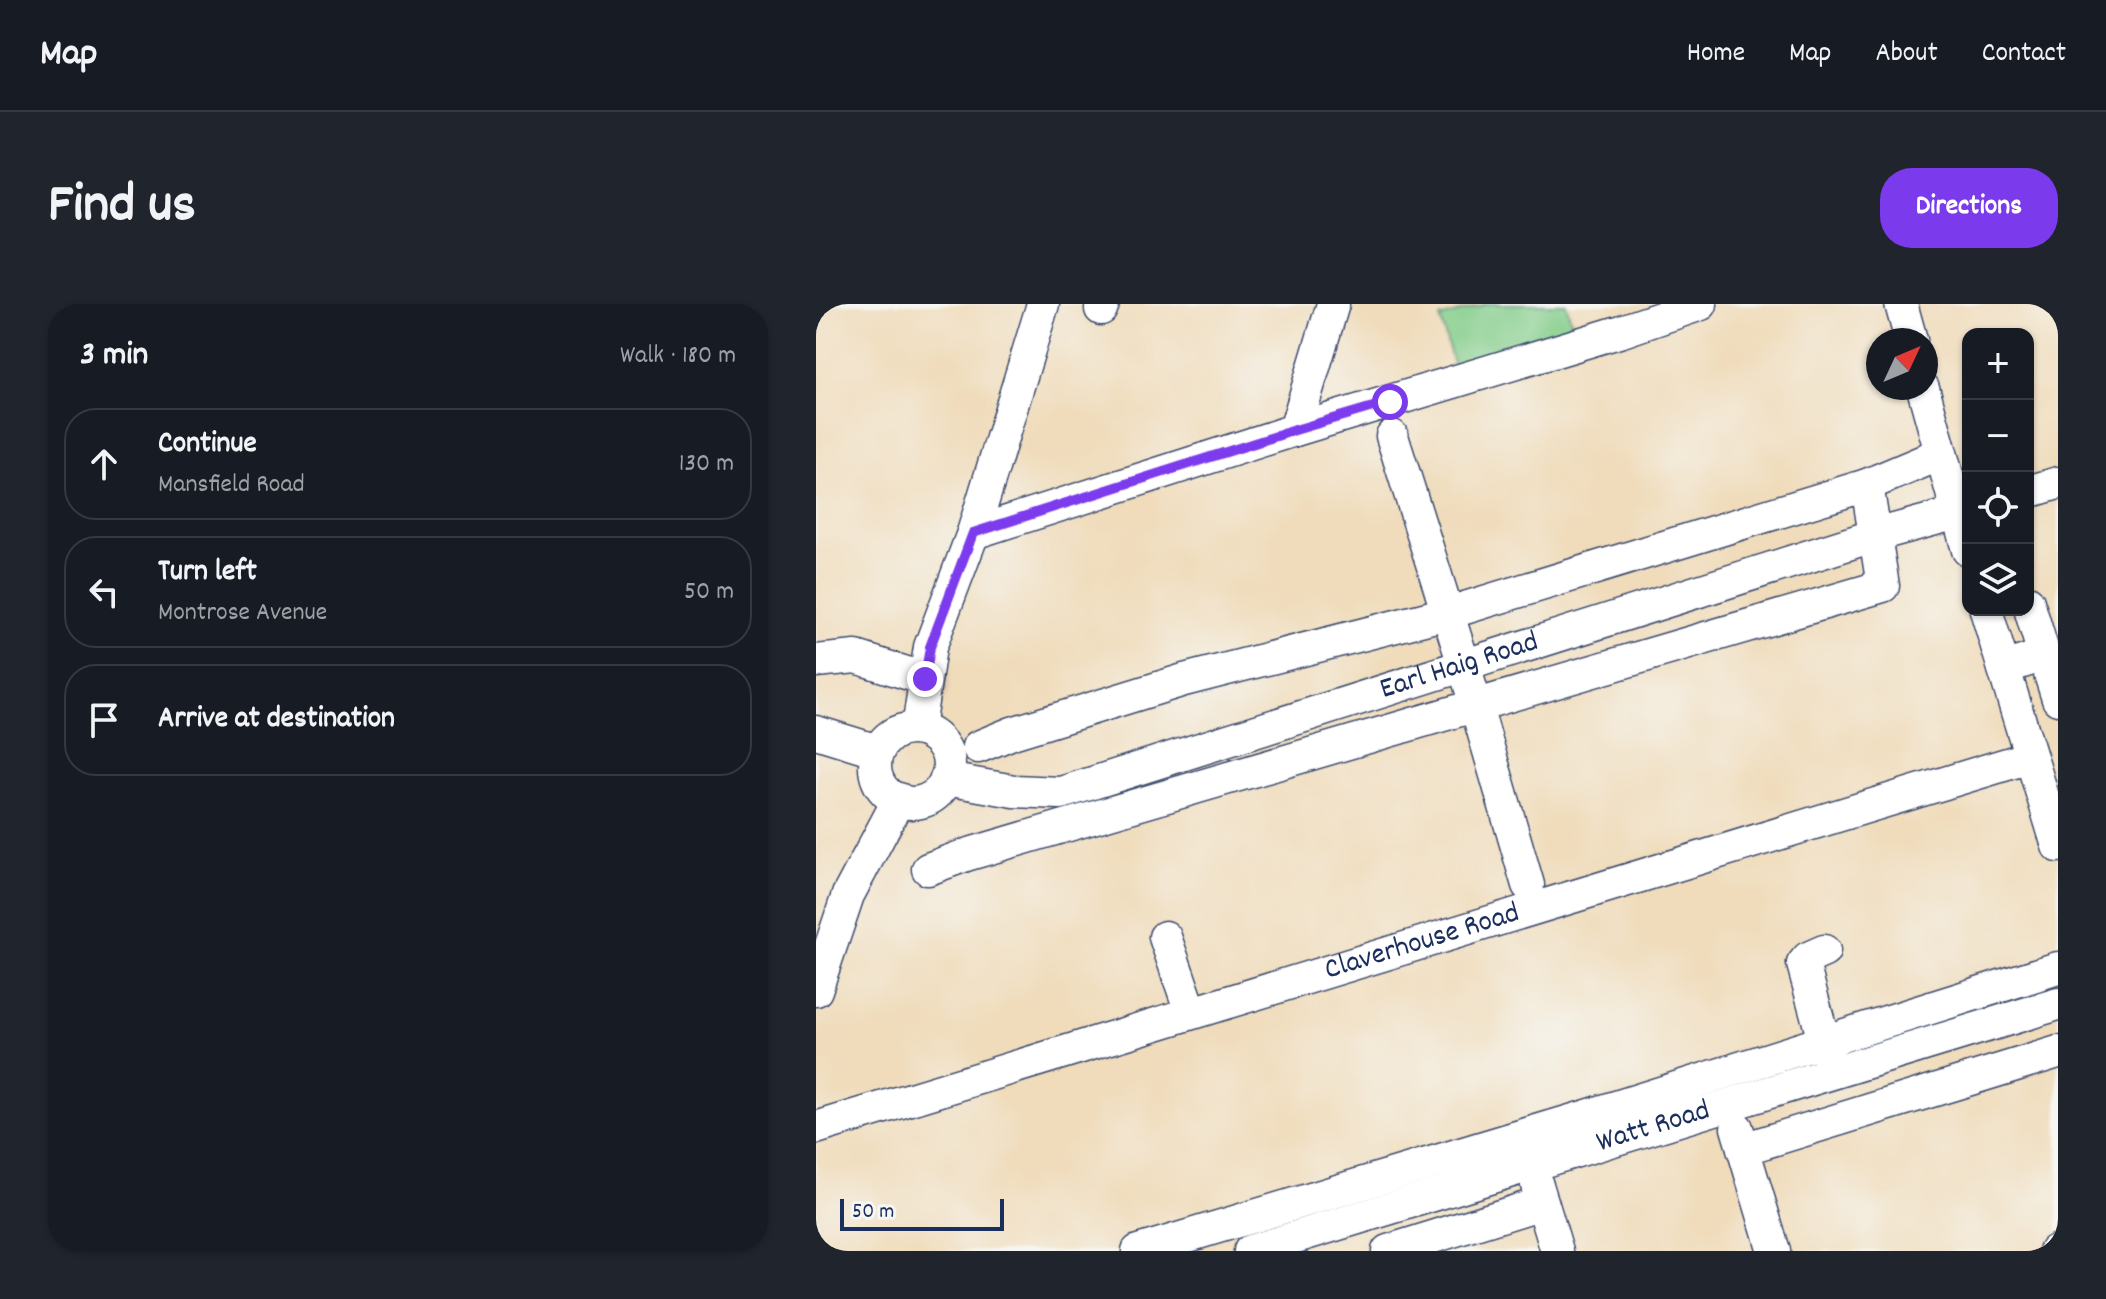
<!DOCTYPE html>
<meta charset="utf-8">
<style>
body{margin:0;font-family:Dekko,sans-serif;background:#20242c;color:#f1f3f6}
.controls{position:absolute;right:24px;top:24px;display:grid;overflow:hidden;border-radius:16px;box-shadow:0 2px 6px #0004}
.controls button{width:72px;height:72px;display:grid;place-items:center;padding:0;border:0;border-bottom:2px solid #363941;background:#171b24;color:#f1f3f6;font:40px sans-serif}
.compass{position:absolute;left:1050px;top:24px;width:72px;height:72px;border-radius:50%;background:#171b24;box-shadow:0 2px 6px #0004;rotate:46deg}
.scale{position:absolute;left:24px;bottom:20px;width:164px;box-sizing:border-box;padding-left:8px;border:4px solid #1b2f5e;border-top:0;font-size:22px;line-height:28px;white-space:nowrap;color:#1b2f5e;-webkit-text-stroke:6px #f6f6f2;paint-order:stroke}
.stop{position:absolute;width:24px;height:24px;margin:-18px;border:6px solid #7c3aed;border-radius:50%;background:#fff}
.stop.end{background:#7c3aed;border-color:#fff;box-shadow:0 2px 8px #0008}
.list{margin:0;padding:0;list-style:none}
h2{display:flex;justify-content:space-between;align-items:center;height:104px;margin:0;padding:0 32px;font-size:34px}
h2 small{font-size:26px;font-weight:400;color:#9ea1a6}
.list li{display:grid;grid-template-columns:52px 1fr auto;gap:24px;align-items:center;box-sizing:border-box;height:112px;margin:0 16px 16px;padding:0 16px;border:2px solid #363941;border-radius:32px}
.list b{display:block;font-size:30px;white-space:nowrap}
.list p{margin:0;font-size:26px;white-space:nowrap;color:#9ea1a6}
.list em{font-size:26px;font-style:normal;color:#9ea1a6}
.icon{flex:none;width:44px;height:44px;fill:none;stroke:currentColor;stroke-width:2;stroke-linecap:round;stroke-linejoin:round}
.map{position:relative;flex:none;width:1242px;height:947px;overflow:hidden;border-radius:32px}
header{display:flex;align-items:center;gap:48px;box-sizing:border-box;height:112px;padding:0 40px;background:#171b24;border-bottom:2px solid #363941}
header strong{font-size:38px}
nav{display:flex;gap:44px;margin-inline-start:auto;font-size:28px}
.intro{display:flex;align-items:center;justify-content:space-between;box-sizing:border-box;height:192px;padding:0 48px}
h1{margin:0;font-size:56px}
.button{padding:20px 36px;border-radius:32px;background:#7c3aed;color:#fff;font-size:28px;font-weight:700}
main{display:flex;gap:48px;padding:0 48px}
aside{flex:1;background:#171b24;border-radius:32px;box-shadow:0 2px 6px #0004}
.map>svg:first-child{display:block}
.green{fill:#83cd8a;stroke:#4f7e74;stroke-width:2}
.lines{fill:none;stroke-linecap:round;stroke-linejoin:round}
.minor-casing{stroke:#3b496c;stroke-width:35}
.minor{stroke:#fff;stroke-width:32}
.route{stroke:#7c3aed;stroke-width:10}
.labels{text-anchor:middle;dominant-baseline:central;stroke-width:6;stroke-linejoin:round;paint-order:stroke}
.street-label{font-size:30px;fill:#1b2f5e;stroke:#f6f6f2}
</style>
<header>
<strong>Map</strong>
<nav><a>Home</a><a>Map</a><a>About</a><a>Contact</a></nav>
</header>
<div class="intro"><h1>Find us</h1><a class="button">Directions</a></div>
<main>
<aside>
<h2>3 min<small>Walk · 180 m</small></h2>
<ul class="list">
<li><svg class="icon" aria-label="ahead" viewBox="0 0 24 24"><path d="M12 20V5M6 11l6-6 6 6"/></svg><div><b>Continue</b><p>Mansfield Road</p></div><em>130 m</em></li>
<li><svg class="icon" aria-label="left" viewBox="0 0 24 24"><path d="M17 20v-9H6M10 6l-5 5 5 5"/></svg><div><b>Turn left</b><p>Montrose Avenue</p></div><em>50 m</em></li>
<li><svg class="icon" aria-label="arrive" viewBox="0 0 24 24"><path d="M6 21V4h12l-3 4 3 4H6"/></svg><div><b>Arrive at destination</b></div></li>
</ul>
</aside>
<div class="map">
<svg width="1242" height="947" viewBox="0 0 1242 947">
<rect width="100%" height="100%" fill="#f6f6f2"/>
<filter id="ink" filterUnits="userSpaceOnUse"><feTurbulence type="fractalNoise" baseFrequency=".0125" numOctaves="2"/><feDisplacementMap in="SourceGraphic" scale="16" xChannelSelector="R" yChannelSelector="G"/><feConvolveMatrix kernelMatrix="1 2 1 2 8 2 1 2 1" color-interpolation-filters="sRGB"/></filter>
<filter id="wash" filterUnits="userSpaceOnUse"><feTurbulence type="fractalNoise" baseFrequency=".006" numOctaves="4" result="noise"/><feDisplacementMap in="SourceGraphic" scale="32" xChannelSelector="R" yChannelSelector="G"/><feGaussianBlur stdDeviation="1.8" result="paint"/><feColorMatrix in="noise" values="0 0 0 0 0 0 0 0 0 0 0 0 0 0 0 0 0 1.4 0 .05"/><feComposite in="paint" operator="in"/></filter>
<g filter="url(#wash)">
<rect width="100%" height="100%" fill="#f0dcbb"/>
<polygon class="green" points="671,0 750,0 760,33 640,69 624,14"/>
</g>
<g filter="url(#ink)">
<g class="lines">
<g class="minor-casing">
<g id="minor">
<polyline points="1085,0 1095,36"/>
<polyline points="285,5 287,0"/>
<polyline points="1107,84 1152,246"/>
<polyline points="479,126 517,0"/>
<polyline points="576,132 648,361 712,581"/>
<polyline points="1212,188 1242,179"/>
<polyline points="157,229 479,126 806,27 885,0"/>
<polyline points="1170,306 1242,542"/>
<polyline points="1228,351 1242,395"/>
<polyline points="0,357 40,353 109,375"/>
<polyline points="1188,364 1228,351 1212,298"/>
<polyline points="102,425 114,343 157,229 227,0"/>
<circle cx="96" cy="462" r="37"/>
<polyline points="0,428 62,447"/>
<polyline points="162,443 196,429 368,376 639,307 1051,181 1108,157 1123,148"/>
<path id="s1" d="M130,475L198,487L245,489L1060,231L1152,206"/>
<polyline points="112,565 150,551 1067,282 1051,181"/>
<polyline points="349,633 375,708"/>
<polyline points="1008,647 992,654 987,660 1014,759"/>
<polyline points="0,686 32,591 83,495"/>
<path id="s2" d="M0,824L1214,453"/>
<polyline points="921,824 958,947"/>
<polyline points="927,845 1242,748"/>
<polyline points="721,881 741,947"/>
<polyline points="322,947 771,812 1242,664"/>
<path id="s3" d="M434,947L1242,700"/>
<polyline points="572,947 726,899"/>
<polyline points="1239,947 1242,946"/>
</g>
</g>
<use href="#minor" class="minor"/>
</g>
</g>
<g class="lines" filter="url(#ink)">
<polyline class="route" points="109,375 114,343 157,229 479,126 574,98"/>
</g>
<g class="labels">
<g class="street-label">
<text stroke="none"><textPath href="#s1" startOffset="534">Earl Haig Road</textPath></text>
<text stroke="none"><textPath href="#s2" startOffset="634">Claverhouse Road</textPath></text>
<text stroke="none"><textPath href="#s3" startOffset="422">Watt Road</textPath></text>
</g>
</g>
</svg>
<div class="controls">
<button>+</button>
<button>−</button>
<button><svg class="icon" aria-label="locate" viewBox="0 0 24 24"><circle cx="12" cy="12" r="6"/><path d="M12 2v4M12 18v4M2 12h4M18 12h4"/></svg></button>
<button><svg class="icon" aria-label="layers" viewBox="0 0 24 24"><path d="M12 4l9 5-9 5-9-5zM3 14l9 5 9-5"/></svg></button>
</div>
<svg class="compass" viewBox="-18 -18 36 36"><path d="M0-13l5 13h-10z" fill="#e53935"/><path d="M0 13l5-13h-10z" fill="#9ea1a6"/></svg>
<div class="scale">50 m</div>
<div class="stop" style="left:574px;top:98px"></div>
<div class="stop end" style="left:109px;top:375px"></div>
</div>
</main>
